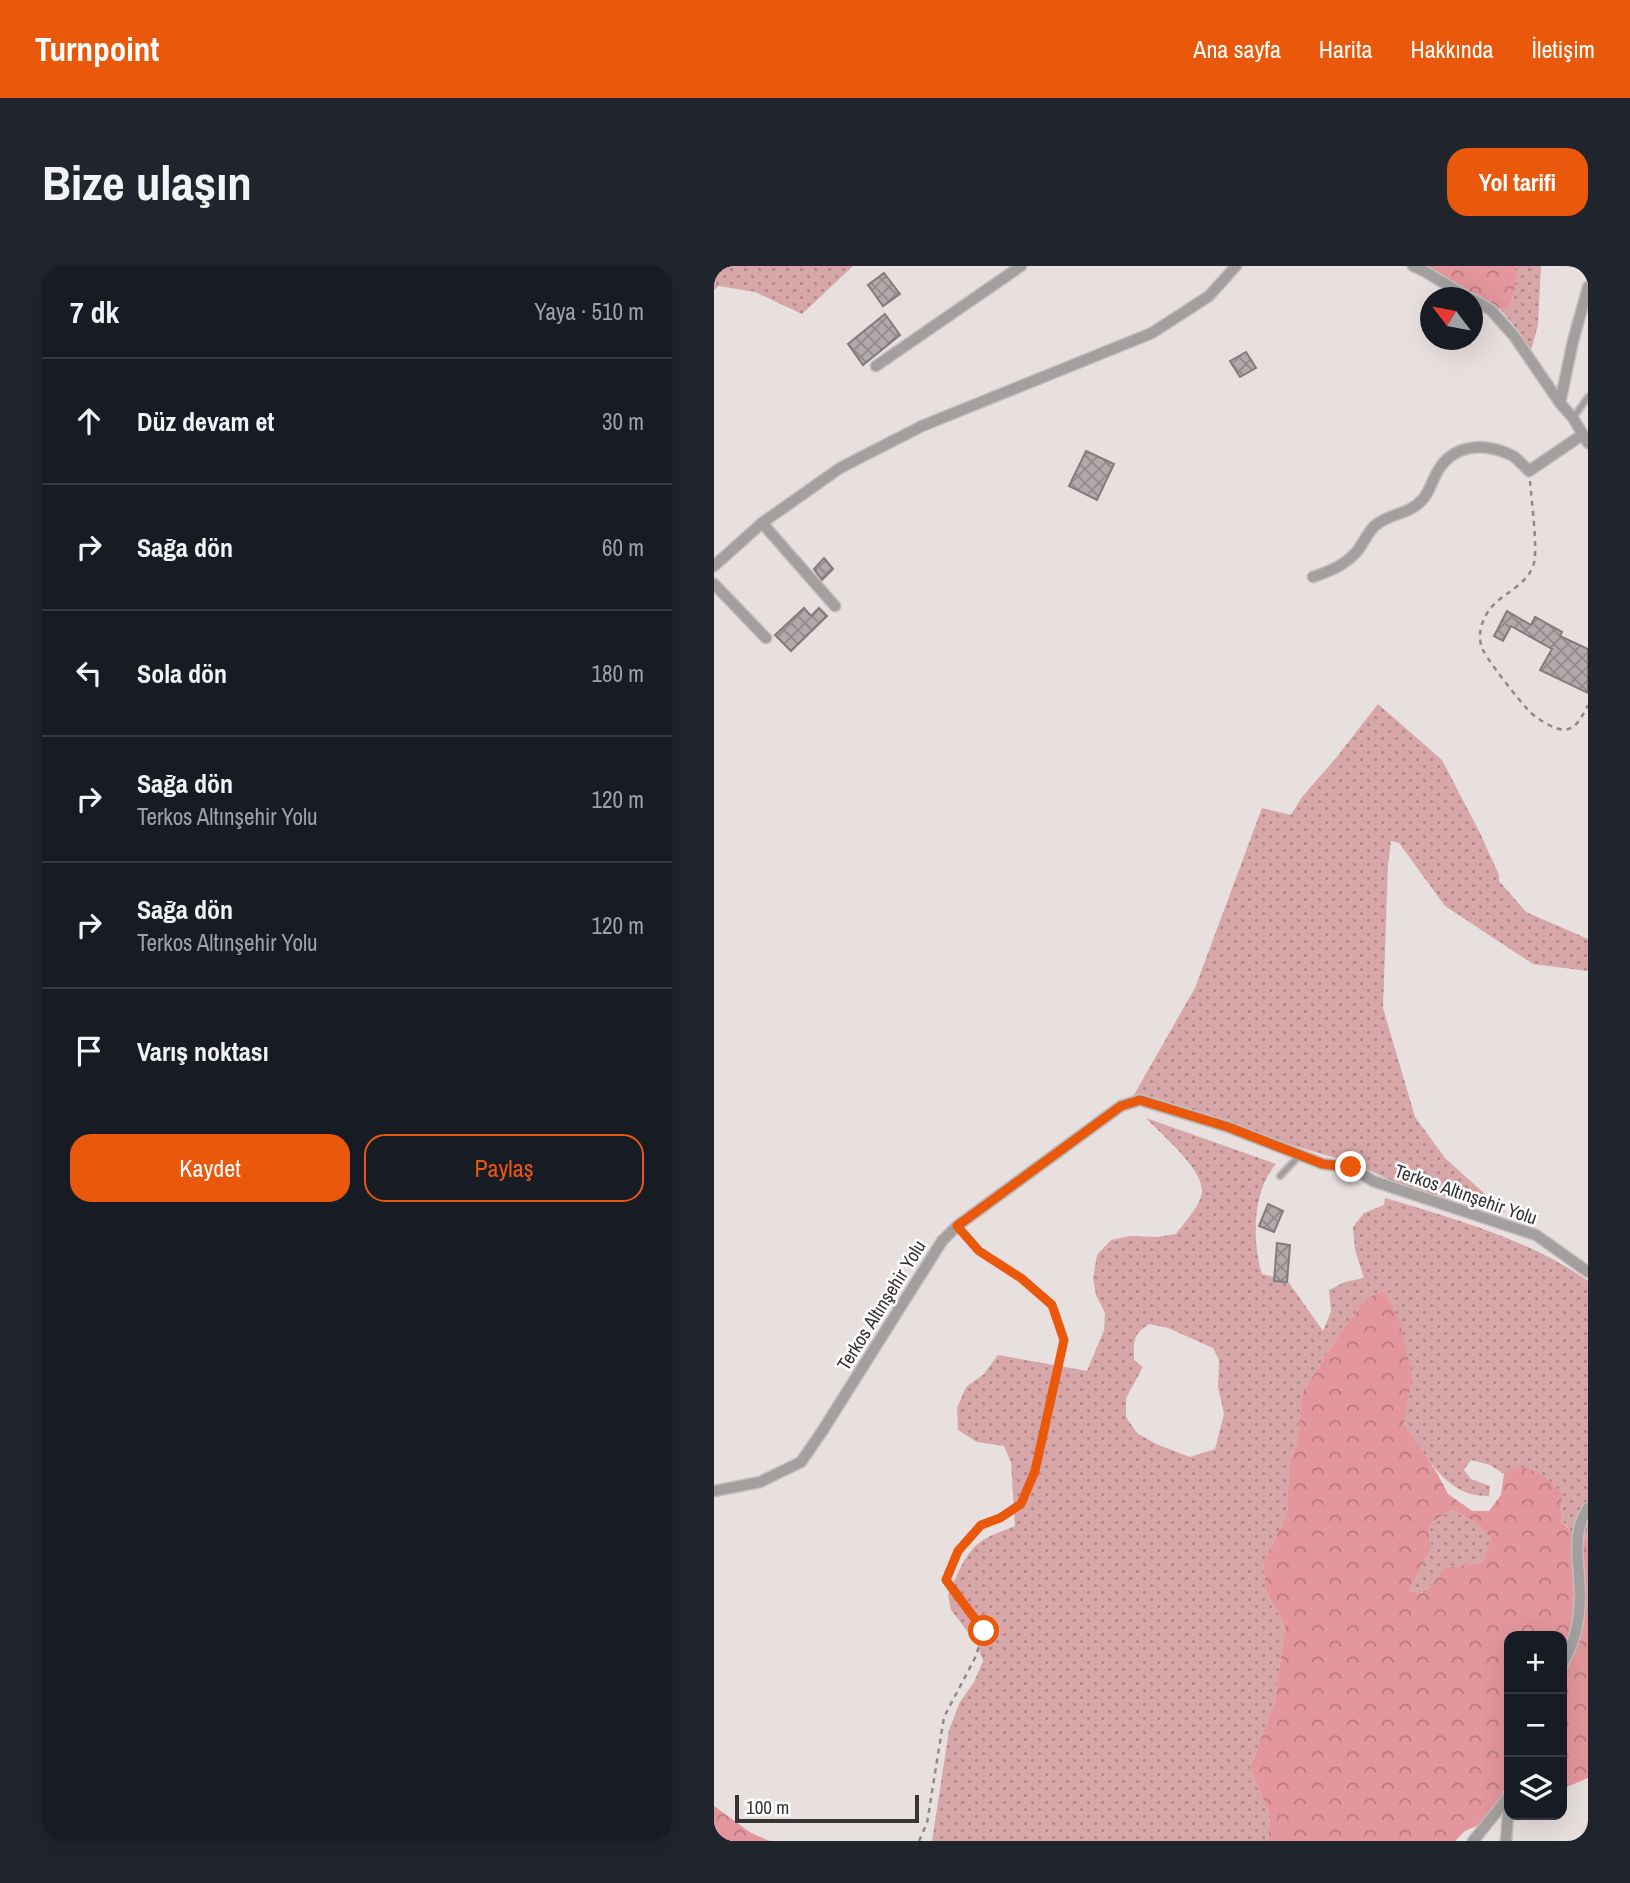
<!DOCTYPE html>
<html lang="tr">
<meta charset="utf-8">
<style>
body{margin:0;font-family:"Archivo Narrow",sans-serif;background:#20242c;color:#f1f3f6}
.controls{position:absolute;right:21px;bottom:21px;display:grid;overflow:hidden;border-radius:14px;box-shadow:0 7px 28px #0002}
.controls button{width:63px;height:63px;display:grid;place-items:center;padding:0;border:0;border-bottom:2px solid #363941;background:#171b24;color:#f1f3f6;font:35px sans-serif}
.compass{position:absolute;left:706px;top:21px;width:63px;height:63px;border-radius:50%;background:#171b24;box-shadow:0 7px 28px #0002;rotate:302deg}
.scale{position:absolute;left:21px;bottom:18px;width:184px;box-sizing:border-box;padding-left:7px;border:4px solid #363333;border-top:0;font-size:19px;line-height:24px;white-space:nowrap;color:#363333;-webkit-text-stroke:5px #fff;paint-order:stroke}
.stop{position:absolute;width:21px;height:21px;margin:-16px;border:5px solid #ea580c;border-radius:50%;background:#fff}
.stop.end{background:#ea580c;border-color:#fff;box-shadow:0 2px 7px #0008}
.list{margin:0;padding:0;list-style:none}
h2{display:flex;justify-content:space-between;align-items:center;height:91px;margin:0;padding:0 28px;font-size:30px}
h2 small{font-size:23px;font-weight:400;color:#9ea1a6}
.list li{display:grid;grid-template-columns:46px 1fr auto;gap:21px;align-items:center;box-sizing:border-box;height:126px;padding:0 28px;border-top:2px solid #363941}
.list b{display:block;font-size:26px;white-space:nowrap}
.list p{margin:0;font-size:23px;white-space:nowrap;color:#9ea1a6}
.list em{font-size:23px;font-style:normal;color:#9ea1a6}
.actions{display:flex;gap:14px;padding:21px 28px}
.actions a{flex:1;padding:16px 0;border:2px solid #ea580c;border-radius:21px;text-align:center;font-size:24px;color:#ea580c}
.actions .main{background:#ea580c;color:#fff}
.icon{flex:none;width:38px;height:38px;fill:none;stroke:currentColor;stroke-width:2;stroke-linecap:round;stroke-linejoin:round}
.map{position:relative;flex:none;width:874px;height:1575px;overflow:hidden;border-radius:21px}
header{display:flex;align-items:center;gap:42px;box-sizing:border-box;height:98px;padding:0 35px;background:#ea580c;color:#fff}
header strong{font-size:33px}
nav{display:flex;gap:38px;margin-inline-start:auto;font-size:24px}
.intro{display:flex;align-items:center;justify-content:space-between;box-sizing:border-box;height:168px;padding:0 42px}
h1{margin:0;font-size:49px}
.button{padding:18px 32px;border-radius:21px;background:#ea580c;color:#fff;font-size:24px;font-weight:700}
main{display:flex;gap:42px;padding:0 42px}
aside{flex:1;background:#171b24;border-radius:21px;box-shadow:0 7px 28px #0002}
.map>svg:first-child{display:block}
.grass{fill:url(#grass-dots);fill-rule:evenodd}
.forest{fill:url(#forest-crowns);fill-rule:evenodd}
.building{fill:url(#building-cross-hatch);stroke:#837b7c;stroke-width:2}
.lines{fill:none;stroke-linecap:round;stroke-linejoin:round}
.service-casing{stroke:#c4bdbd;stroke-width:9}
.minor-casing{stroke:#c4bdbd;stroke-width:13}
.path{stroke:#8f8989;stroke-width:2.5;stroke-dasharray:5 5;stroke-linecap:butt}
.service{stroke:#a39f9f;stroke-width:5}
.minor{stroke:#a39f9f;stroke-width:10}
.route{stroke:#ea580c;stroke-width:9}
.labels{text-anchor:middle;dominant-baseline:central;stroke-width:5;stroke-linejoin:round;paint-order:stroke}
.street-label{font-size:19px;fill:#363333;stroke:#fff}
</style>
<header>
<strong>Turnpoint</strong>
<nav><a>Ana sayfa</a><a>Harita</a><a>Hakkında</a><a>İletişim</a></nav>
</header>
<div class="intro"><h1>Bize ulaşın</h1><a class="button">Yol tarifi</a></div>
<main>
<aside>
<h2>7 dk<small>Yaya · 510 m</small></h2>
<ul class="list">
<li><svg class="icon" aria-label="ahead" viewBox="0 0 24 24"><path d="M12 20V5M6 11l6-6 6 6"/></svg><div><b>Düz devam et</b></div><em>30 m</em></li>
<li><svg class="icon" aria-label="right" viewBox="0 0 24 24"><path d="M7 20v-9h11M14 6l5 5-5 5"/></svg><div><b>Sağa dön</b></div><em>60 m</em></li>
<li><svg class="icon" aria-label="left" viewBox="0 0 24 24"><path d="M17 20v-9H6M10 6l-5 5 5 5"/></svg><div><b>Sola dön</b></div><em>180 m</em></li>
<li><svg class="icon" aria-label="right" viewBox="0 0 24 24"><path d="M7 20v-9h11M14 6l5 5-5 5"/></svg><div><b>Sağa dön</b><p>Terkos Altınşehir Yolu</p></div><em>120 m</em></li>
<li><svg class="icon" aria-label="right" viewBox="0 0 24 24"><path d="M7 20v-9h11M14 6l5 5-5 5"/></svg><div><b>Sağa dön</b><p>Terkos Altınşehir Yolu</p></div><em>120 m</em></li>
<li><svg class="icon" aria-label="arrive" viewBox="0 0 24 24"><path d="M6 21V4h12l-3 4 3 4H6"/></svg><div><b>Varış noktası</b></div></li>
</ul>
<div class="actions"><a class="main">Kaydet</a><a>Paylaş</a></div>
</aside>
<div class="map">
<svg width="874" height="1575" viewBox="0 0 874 1575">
<defs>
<pattern id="grass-dots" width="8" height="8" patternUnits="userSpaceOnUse" patternTransform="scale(1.75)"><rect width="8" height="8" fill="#d7a6a8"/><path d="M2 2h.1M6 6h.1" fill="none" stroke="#af8889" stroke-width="1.8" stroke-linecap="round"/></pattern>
<pattern id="forest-crowns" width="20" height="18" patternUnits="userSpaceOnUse" patternTransform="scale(1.75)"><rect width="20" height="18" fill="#e3969c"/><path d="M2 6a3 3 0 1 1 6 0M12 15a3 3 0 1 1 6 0" fill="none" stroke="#b97b80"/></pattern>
<pattern id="building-cross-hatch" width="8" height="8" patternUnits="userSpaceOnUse" patternTransform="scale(1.75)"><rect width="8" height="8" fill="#b2aaaa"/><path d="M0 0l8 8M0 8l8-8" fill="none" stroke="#928b8b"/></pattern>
</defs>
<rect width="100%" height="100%" fill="#e8dfdf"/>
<g class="grass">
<polygon points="0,0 139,0 88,48 41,26 5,20 0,24"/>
<path d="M801,0H827L824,59L816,88L806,67L787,44L795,41C800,29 803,13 801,0Z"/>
<polygon points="664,438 728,494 765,565 785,609 785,615 812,646 874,673 874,705 819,698 731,640 685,577 677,575 674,599 669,742 701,851 731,892 792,947 691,921 642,898 471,848 432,840 413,841 481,722 548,542 577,549 588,531 622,492"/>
<path d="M432,852L562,898C538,925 538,976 548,1008L573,1014L609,1065L617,1045L615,1024L631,1016L650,1012L641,984L639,961L650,947L670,939L671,932C738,952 817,974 874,1015V1275L860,1269L847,1254L848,1229L802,1201L790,1208L776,1199L757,1194L750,1204L757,1213L776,1220L775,1230C732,1232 711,1188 690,1157L697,1110L669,1024L653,1032L625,1068L588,1128L583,1175L574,1201L575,1203L573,1249L549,1297L552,1325L571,1360L561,1435L536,1502L556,1550L554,1575H218L235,1464L246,1436L260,1416L269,1395L263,1378L237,1344L234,1330C242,1313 249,1289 265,1277C275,1269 289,1265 301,1260L297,1196L290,1180L263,1176L244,1164L243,1142L252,1121L270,1108L284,1089L373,1105L390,1064L391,1047L382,1029L379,1013L383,989L397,974L416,970L443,971L462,968C470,957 487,939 488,926C490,904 447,868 432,852ZM435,1058L454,1062L499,1082L505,1094L504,1121L510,1148L501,1183L476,1191L442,1178L423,1167L412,1151V1132L429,1101L420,1094C420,1075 418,1069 435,1058Z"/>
<polygon points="737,1244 758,1254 777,1272 769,1296 730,1302 711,1327 695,1325 717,1283 715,1258"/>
</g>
<g class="forest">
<path d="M703,0H801C804,13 800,29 795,41L787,44L776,36Z"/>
<path d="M669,1024L686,1057L698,1110L690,1157L723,1207L734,1228L758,1245H775L787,1229L790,1208L802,1200C825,1205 834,1211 848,1229L847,1255L860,1269L874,1275V1512L848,1523V1370H795V1546L751,1565L741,1575H554L556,1550L536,1502L561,1435L571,1360L552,1325L549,1297L573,1249L575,1203L574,1201L583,1175L588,1128L625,1068L653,1032ZM737,1244L758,1254L777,1272L769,1296L730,1302L711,1327L695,1325L717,1283L715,1258Z"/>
<polygon points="0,1540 37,1567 56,1575 0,1575"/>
</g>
<g class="building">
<polygon points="170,7 186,28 169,40 154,19"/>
<polygon points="171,48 186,69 149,99 134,78"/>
<polygon points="532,86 542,102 526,111 516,95"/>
<polygon points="372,185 400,198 383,234 355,220"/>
<polygon points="110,292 119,303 108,314 100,303"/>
<polygon points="90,342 97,350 105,342 113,350 77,385 61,369"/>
<polygon points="793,345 817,359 821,351 848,366 846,370 874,383 874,427 826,404 838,383 797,360 789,375 780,370"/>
<polygon points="554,938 569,945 560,966 545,960"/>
<polygon points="563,977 576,979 573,1016 560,1015"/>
</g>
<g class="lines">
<g class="service-casing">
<g id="service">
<polyline points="859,152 874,131"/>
<polyline points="566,910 586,889"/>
</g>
</g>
<g class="minor-casing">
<g id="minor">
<polyline points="699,0 710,5 755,32"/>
<polyline points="758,33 777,44 800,70 846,137 859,152 874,177"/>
<polyline points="162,100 307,0"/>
<polyline points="846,137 859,75 874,21"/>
<polyline points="0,300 48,257"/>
<path d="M599,311C616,305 632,299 644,284C650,276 654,265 663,258C677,247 695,249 709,233C717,224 719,210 727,200C745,176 775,178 799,190C805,194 810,200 815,205L868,169"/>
<polyline points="0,318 52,372"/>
<polyline points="121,340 48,257 126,202 208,160 438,67 495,30 522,0"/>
<polyline points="0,1225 46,1216 87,1196 109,1164 228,975 243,960 407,840 426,834 514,861 609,898 637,901 659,915 822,969 874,1006"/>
<path d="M848,1399C861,1377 866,1354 866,1329C866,1300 856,1268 874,1242"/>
<polyline points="759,1575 793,1533 795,1528"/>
<polyline points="792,1575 795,1536"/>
</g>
</g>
<g class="path">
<path d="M816,215C817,232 825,287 819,300C811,321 788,327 775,344C768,355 764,366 767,379C769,390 808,438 817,447C823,452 829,456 835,459C858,471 864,458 874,439"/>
<polyline points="205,1575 213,1557 230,1451 261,1392 270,1365 232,1314 244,1285 267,1259 286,1252 307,1238 321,1205 350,1074 338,1039 307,1012 265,985 251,969"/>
</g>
<use href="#service" class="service"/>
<use href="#minor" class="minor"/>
</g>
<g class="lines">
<polyline class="route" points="270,1365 232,1314 244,1285 267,1259 286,1252 307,1238 321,1205 350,1074 338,1039 307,1012 265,985 243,960 407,840 426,834 514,861 609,898 637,901"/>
</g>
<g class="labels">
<g class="street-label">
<text transform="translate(752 928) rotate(19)">Terkos Altınşehir Yolu</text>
<text transform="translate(167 1039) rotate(-58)">Terkos Altınşehir Yolu</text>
</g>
</g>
</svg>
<div class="controls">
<button>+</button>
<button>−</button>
<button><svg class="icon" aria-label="layers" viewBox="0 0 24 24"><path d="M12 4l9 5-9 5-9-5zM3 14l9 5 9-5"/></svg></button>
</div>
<svg class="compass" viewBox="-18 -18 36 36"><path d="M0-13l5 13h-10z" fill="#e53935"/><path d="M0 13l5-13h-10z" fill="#9ea1a6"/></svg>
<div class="scale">100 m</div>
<div class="stop" style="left:270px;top:1365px"></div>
<div class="stop end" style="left:637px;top:901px"></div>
</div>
</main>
